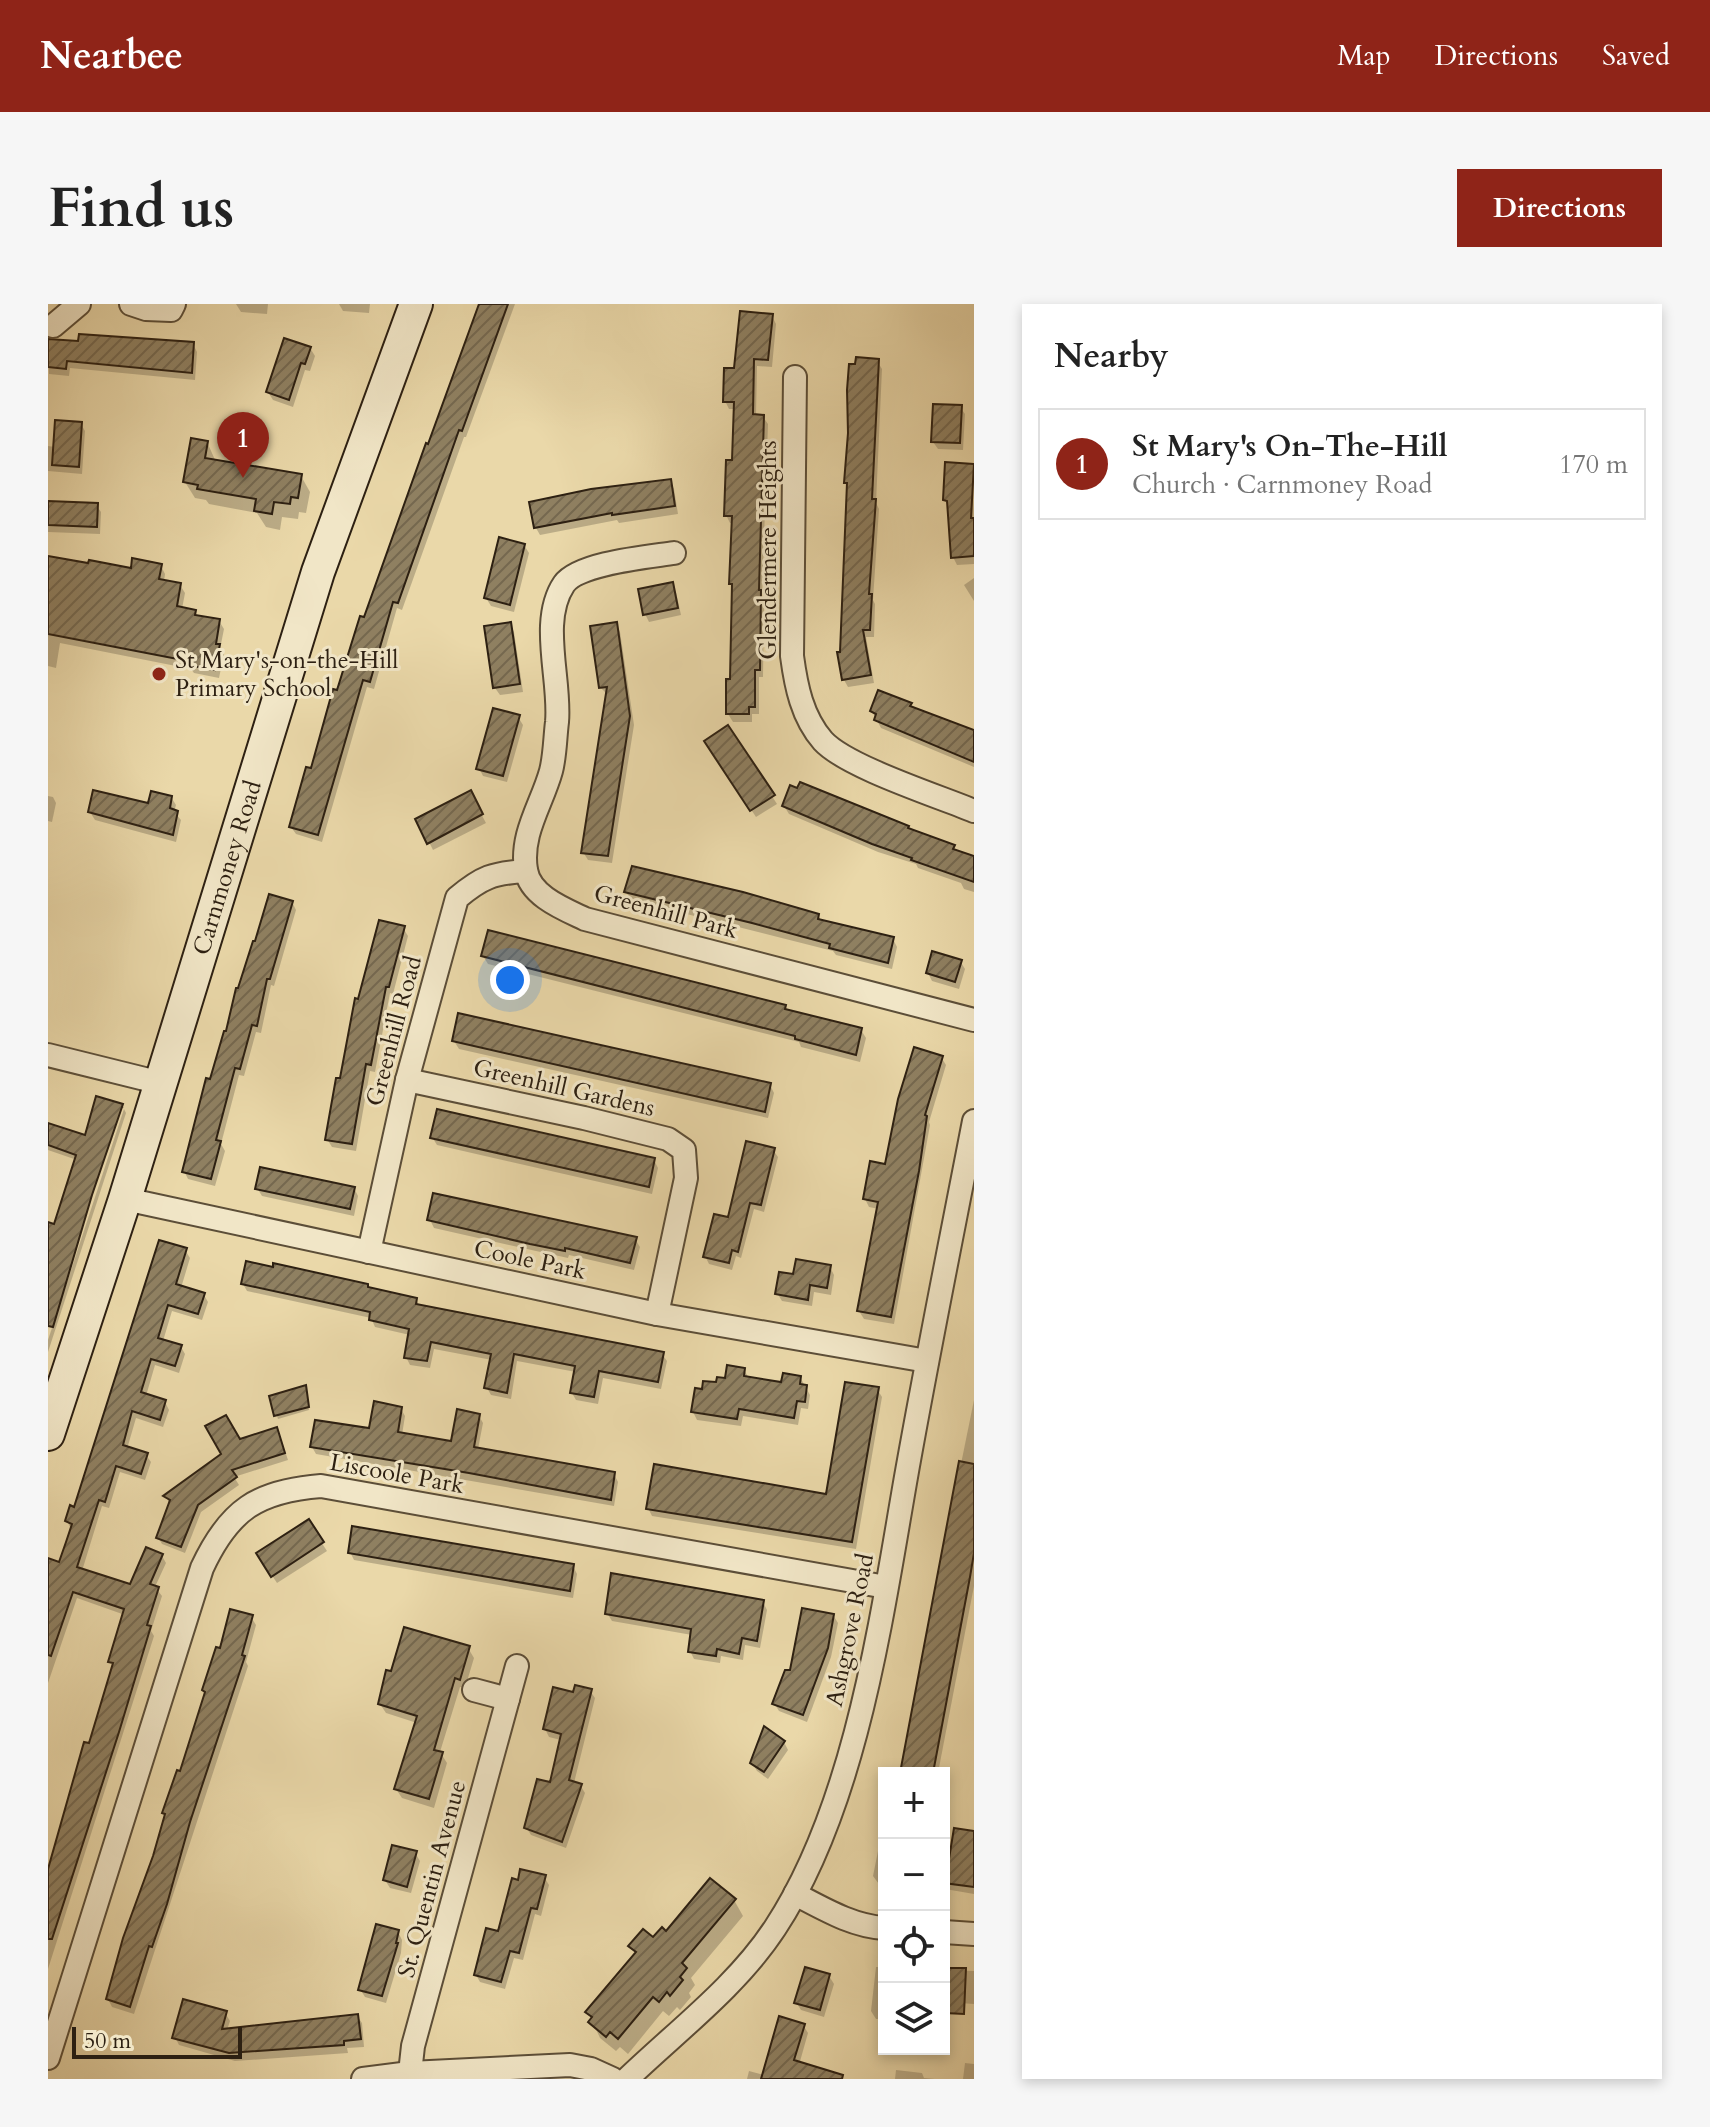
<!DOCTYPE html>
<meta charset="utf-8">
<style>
body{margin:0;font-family:Cardo,serif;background:#f6f6f6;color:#222}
.controls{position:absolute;right:24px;bottom:24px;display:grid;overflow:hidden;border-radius:0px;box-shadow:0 4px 12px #0003}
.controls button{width:72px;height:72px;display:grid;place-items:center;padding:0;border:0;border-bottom:2px solid #e0e0e0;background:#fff;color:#222;font:40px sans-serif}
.scale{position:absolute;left:24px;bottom:20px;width:170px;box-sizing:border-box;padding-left:8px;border:4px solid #2d2012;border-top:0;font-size:22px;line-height:28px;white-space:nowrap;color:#2d2012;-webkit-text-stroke:6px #f1e6c7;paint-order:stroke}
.you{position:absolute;left:462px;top:676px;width:28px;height:28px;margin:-20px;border:6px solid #fff;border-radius:50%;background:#1a73e8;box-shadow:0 0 0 12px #1a73e833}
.badge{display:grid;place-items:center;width:52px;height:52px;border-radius:50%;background:#8f2418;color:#fff;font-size:26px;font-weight:700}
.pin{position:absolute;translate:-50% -66px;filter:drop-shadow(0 2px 4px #0008)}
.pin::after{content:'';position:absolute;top:42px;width:28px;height:24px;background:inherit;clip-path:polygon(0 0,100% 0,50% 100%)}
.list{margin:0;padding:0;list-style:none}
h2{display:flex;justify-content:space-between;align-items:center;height:104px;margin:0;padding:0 32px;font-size:34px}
h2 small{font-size:26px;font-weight:400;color:#767676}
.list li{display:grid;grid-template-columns:52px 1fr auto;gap:24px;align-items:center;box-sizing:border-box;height:112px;margin:0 16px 16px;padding:0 16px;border:2px solid #e0e0e0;border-radius:0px}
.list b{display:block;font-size:30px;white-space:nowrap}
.list p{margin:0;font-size:26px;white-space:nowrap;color:#767676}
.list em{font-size:26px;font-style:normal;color:#767676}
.icon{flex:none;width:44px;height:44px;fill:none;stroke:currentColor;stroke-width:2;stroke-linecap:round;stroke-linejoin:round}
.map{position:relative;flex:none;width:926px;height:1775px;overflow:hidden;border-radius:0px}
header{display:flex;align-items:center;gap:48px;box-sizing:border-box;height:112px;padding:0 40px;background:#8f2418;color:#fff}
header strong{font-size:38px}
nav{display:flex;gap:44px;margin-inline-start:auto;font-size:28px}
.intro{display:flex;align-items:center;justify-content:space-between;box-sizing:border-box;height:192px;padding:0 48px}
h1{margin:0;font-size:56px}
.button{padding:20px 36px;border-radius:0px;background:#8f2418;color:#fff;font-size:28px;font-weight:700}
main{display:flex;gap:48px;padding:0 48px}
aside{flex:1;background:#fff;border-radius:0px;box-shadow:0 4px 12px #0003}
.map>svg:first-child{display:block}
.shadow{fill:#0003}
.building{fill:url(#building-hatch);stroke:#2d2012;stroke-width:2}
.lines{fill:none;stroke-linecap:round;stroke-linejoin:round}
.street-casing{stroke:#5c4e38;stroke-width:26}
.secondary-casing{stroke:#2d2012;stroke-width:36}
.street{stroke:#f1e6c7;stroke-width:22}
.secondary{stroke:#f1e6c7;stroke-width:32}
.poi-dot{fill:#8f2418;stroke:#f1e6c7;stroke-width:3}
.labels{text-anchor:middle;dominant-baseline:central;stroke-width:6;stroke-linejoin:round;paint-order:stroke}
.street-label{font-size:24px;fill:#2d2012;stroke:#f1e6c7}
.poi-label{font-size:24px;fill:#2d2012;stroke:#f1e6c7;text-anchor:start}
</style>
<header>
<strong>Nearbee</strong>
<nav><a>Map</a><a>Directions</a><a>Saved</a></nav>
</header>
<div class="intro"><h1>Find us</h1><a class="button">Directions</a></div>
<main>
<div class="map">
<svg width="926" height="1775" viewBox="0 0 926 1775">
<defs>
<pattern id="building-hatch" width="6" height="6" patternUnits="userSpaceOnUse" patternTransform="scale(2)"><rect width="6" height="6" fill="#8f8061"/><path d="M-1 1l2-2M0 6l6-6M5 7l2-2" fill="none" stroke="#75684f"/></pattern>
</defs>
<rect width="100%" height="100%" fill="#ead8a9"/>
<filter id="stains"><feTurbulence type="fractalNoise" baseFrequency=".0025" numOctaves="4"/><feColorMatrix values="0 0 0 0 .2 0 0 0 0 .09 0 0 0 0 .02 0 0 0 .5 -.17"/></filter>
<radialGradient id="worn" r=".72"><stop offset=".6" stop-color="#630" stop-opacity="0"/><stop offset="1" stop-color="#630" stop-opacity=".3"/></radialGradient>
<g class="shadow">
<polygon points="188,0 220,0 219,10 193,8"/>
<polygon points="291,0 322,0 321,9 295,7"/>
<polygon points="433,0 467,0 418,133 416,133 354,306 349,304 326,385 319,383 274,538 248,530 243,523"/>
<polygon points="724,12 728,20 724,63 709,62 708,112 715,113 720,120 714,292 716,296 715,373 711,373 711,410 704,410 704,418 685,418 680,410 684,377 686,219 682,219 678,211 686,158 688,105 681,105 677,97 687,66"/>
<polygon points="0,37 145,40 149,48 147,76 22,64 21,72 1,70"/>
<polygon points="262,44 267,52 262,67 257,66 245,103 225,96 220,88"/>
<polygon points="829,57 834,65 828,199 831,205 825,296 827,300 826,333 818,333 826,379 800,383 796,376 791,350 794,349 802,129"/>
<polygon points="912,103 917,110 915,146 890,145 885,138"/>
<polygon points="33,120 37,127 34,170 0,167 0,142 7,143"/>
<polygon points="159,138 168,158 253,172 262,188 258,209 251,208 250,215 234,213 232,226 218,223 209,209 161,200 158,196 147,194 137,178"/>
<polygon points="925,161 926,260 909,261 905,253 901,203 897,196"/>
<polygon points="622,177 626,185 630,210 571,219 569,216 492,231 488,224"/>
<polygon points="0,199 48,201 53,208 52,230 0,228"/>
<polygon points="476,241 481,249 466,308 443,302 438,294"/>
<polygon points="0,254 84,266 113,262 117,270 116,278 132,281 137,289 134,305 147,308 150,313 171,317 176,325 172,345 176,350 171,374 146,369 143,365 12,339 8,364 0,362"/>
<polygon points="926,274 926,297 916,281"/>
<polygon points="624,280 628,288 633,311 601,318 597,310"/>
<polygon points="462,320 466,328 475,388 452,391 447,384 438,324"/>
<polygon points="568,320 572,328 586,421 564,559 540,556 535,548 560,391 553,384"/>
<polygon points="862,401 865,406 926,430 926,463 833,424 824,407"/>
<polygon points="470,413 475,421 459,478 435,472 431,464"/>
<polygon points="680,424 729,500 708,513 663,445"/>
<polygon points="422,489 438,519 385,546 370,516"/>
<polygon points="0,492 5,493 8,499 4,518 0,517"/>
<polygon points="123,493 128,501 126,508 133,516 128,538 47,516 42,508 101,502"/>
<polygon points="736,502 862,527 905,542 909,549 926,554 926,588 916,585 913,579 870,564 868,560 830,548 741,510"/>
<polygon points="578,588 770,611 774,618 845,635 849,643 844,665 788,651 785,647 583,596"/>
<polygon points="244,598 248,606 226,682 223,681 213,729 208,728 196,772 191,771 173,840 177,847 167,882 140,875 136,867 164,777"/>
<polygon points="355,624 360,632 345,690 342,689 327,768 322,767 308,847 284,843 279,835 294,777"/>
<polygon points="435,652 736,703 739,708 813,726 818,734 812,758 753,743 751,738 440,660"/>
<polygon points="912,657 917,665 911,685 884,677 880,669"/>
<polygon points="406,737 722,781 726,789 720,814 411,745"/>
<polygon points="893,753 898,761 881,818 882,821 846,1020 816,1015 811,1007 831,905 821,903 817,895 839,863"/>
<polygon points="74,801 76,804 72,804 0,1023 0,921 7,923 29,856 0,846 0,821 38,833"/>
<polygon points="76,805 78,809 0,1048 0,1036"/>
<polygon points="384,833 606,856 610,864 604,890 389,841"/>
<polygon points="725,846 730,853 716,908 706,905 693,954 688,952 684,966 661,960 657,952"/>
<polygon points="209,884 306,884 310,892 306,912 214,892"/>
<polygon points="382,916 587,935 592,943 586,966 521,951 520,954 488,947 386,924"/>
<polygon points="137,946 142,954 133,984 156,991 160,998 154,1016 124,1007 115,1037 133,1043 137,1050 131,1069 107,1061 98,1092 117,1098 121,1106 115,1123 88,1114 79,1145 98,1151 103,1158 97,1176 72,1168 61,1204 54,1202 34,1267 84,1282 114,1252 118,1259 107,1283 114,1292 103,1327 106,1332 0,1665 0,1565 2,1565 66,1363 63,1357 77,1311 29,1294 0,1379 0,1271 12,1260 23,1225 19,1217 28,1205"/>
<polygon points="782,963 786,971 783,991 766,988 764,1002 734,997 729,989 746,972"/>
<polygon points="195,980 321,985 368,995 372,1003 614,1050 619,1057 613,1085 555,1074 550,1100 528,1096 524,1089 528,1068 469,1057 463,1095 443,1091 439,1084 444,1056 386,1045 382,1064 362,1061 358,1053 362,1031 327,1023 323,1014 199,987"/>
<polygon points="696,1066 701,1074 735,1080 752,1073 762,1091 760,1105 753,1104 750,1121 695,1112 693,1122 649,1116 645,1108 655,1088"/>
<polygon points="257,1084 261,1106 230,1115 223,1093"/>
<polygon points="829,1085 834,1093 808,1245 604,1212 600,1204 780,1192"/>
<polygon points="926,1096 926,1282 890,1469 853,1469 880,1322"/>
<polygon points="353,1105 357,1112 354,1131 405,1139 431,1112 435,1119 430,1145 566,1170 570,1178 566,1202 268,1150 264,1143 322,1126"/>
<polygon points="232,1132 240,1156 186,1173 191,1181 153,1208 137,1249 114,1240 110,1233 121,1199 118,1192 191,1137"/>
<polygon points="260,1218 279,1247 229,1279 215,1258"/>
<polygon points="302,1248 525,1262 529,1270 525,1294 306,1256"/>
<polygon points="715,1298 719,1306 712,1344 697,1341 695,1356 673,1352 672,1359 646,1355 642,1347 644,1331 564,1317 559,1309"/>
<polygon points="785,1311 790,1319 783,1353 759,1418 731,1407 726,1399 744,1368"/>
<polygon points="203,1313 208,1321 198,1358 200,1362 86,1710 64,1703 60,1695 158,1390 156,1386 173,1346"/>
<polygon points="420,1344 426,1354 417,1384 412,1383 392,1448 399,1459 386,1504 354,1494 348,1485 369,1419 338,1409 332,1400"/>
<polygon points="542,1387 547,1394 526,1479 532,1481 537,1489 518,1544 483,1531 478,1523 503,1481 513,1436 501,1433 497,1425 526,1390"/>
<polygon points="736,1438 740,1446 720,1475 709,1467 704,1459"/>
<polygon points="926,1529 926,1590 897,1585 898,1549 904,1550"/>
<polygon points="836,1534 836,1587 825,1572 831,1542 834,1543"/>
<polygon points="367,1549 372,1557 363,1589 342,1584 337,1576"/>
<polygon points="496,1573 501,1581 493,1612 487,1610 475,1656 466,1654 457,1685 432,1678 428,1671 452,1630"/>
<polygon points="686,1596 695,1612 643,1674 647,1681 641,1689 643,1693 632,1706 629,1703 621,1712 615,1707 580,1750 572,1743 568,1747 552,1734 540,1708 588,1651 583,1642 618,1630"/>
<polygon points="350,1628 354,1636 353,1649 338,1699 317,1693 312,1685"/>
<polygon points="828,1663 836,1663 836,1715 828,1715 823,1707"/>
<polygon points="896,1666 926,1667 926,1700 896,1698"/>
<polygon points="781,1672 786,1680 776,1713 753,1706 748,1698"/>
<polygon points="177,1709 182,1717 179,1726 309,1712 314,1719 316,1743 299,1744 300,1749 187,1757 131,1741 127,1733"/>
<polygon points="755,1721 760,1729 751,1761 751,1775 699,1775 701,1767 716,1771"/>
<polygon points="917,1759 926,1760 926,1775 915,1775"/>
<polygon points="848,1766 874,1769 876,1774 887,1775 847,1775"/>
</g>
<g class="building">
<polygon points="431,0 460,0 414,127 411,126 350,299 345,298 322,378 315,376 270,531 241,523 258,463 263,464 285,385 289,386 312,312 316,313 378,139 380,140"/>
<polygon points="692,7 725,10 720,56 706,55 705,110 716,111 711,286 713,286 712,366 707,366 707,403 701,403 701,410 678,410 678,375 682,375 684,280 681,280 684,212 676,212 678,156 684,156 686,98 675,98 676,64 686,64"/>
<polygon points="31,30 146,38 144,69 19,57 18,65 0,63 0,35 30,37"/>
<polygon points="236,34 263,43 257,60 253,59 241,96 218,88"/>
<polygon points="808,53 831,55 824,195 828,195 821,290 824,290 822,326 815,326 823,371 794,376 789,348 792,348 799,179 796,179 800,129 799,86 801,60 807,60"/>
<polygon points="885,100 914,101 912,139 883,138"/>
<polygon points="7,116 34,118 31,163 4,161"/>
<polygon points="143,134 160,137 157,154 254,170 250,194 243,193 242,200 226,198 224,210 206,207 208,195 149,185 150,181 135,178"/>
<polygon points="897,158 926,160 923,214 926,214 926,252 903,254 899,197 895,196"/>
<polygon points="623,175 627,202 564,211 564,209 486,224 481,198 543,185"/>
<polygon points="0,197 50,199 49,223 0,221"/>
<polygon points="451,233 477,240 462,301 436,294"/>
<polygon points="0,252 40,259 41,256 83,264 84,254 114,260 111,275 133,279 129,302 148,306 147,311 172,315 168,340 172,340 167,366 139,361 140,357 0,330"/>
<polygon points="625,278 630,304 595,311 590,285"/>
<polygon points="463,318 472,380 445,384 436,322"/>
<polygon points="569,318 582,412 560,552 533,549 559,383 551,384 542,322"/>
<polygon points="830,386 864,399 862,402 926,426 926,458 826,416 828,410 822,407"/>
<polygon points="445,404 472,411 455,472 428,465"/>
<polygon points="680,421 727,491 702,507 656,437"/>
<polygon points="752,478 861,522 860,524 907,541 905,545 926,552 926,578 863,556 864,554 824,540 734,502 742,481 749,484"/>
<polygon points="45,486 100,499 103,487 124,492 122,504 130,507 125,531 40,508"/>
<polygon points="423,486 435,510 379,540 367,515"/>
<polygon points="584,562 695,588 771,610 770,615 846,633 840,659 781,644 782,640 704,619 576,588"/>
<polygon points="221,590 245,597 222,675 219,675 209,722 204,721 192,765 187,764 168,836 173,837 163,875 134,868 158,774 162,775 176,727 178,727 188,684 190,684 205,637 207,637"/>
<polygon points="331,616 357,622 341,683 338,683 323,761 318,760 304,840 277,836 288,774 292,774 307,694 310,695"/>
<polygon points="440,626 738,701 737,705 814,724 808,751 747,735 747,732 433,652"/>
<polygon points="884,647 914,656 907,678 878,669"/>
<polygon points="410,709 723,779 717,808 404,737"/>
<polygon points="866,743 895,752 877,811 879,812 871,867 843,1013 809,1007 830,898 815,895 822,857 837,860 850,795"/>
<polygon points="48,792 75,800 44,891 5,1023 0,1022 0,918 6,920 28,851 0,841 0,819 37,831"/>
<polygon points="389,805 607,854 601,883 382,834"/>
<polygon points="698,837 727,844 713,901 702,899 690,948 684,946 681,959 655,953 666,910 680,913"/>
<polygon points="212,863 307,883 302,905 207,885"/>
<polygon points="385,889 589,933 582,959 517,944 517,947 482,940 379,916"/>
<polygon points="111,936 139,944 128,980 157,989 150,1010 120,1001 110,1034 134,1041 127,1062 103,1055 93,1088 118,1096 112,1116 84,1107 75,1141 100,1149 93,1170 68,1162 57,1198 51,1196 29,1263 82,1280 98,1243 115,1250 102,1280 111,1283 99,1321 103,1322 71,1428 4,1635 0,1635 0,1565 36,1438 41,1439 65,1359 60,1358 76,1305 25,1288 3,1352 0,1351 0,1254 11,1258 18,1238 24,1220 17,1217 22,1201 26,1203"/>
<polygon points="748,955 783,961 779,984 762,981 760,996 727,990 731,968 745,970"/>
<polygon points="198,957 225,963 225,959 320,980 320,983 369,994 368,1000 616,1048 610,1078 551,1067 546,1093 522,1089 527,1062 466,1050 459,1089 436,1084 443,1050 383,1038 379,1057 356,1054 361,1025 321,1016 322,1008 193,980"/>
<polygon points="679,1061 697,1064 696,1072 733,1078 735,1069 753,1072 752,1080 759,1081 757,1098 749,1097 746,1114 691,1105 689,1115 643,1108 647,1084 654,1085 655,1077 668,1078 669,1073 677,1074"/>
<polygon points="797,1078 831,1083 804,1238 598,1205 606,1160 778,1190"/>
<polygon points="258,1081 261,1103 226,1112 221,1092"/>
<polygon points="326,1097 354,1103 350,1128 403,1137 409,1105 432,1110 426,1143 567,1168 563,1196 421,1169 262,1143 267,1116 321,1124"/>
<polygon points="178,1111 192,1135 229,1123 237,1149 184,1166 189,1173 150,1201 133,1243 108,1234 122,1196 115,1192 173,1150 157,1122"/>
<polygon points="911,1157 926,1160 926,1249 922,1273 885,1469 852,1469"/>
<polygon points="261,1215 276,1238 223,1273 208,1249"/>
<polygon points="304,1222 526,1260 522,1287 300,1249"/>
<polygon points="563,1269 716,1296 709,1337 694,1334 691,1350 669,1345 668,1352 640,1348 643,1325 557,1310"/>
<polygon points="754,1304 786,1310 780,1344 755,1411 724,1400 737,1366 742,1366"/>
<polygon points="182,1305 205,1311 194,1351 197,1352 142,1518 119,1600 104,1643 101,1642 82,1703 58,1695 75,1634 105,1552 117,1510 114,1509 129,1466 132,1467 157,1388 154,1386 168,1343 172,1344"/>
<polygon points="356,1323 422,1342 412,1376 407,1374 386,1446 395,1448 381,1495 346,1485 369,1412 330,1400 338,1366 343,1367"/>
<polygon points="527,1381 544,1385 521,1476 534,1480 514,1538 476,1524 489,1475 502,1478 513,1430 495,1425 505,1383 525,1388"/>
<polygon points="716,1422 737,1437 716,1468 702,1459"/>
<polygon points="906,1524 926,1527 926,1583 896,1579 896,1560 900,1561"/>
<polygon points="344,1541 369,1547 359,1583 335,1576"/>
<polygon points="472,1565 498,1571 489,1605 483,1604 471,1649 462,1647 453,1678 426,1671 438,1624 450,1627 464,1574 470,1576"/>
<polygon points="662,1574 688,1595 634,1659 639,1664 632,1673 635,1676 622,1692 619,1688 611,1698 605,1693 570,1735 562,1728 558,1733 540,1718 544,1713 537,1708 588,1648 580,1642 595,1625 605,1633 614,1623 618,1627"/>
<polygon points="328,1620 351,1626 348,1639 350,1639 334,1692 310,1686"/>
<polygon points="757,1663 782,1670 772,1706 746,1699"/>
<polygon points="896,1664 918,1664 916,1710 897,1709"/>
<polygon points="135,1695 179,1707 174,1725 310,1710 313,1735 296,1737 296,1741 181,1749 124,1734"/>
<polygon points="731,1712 757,1720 746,1756 795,1771 794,1775 713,1775"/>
</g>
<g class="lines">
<g class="street-casing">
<g id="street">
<polyline points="83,0 98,5 123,6 126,0"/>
<polyline points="5,22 31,0"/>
<path d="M747,73L744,352C748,382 754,413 775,437C799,463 890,492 926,507"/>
<path d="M626,249C600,253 531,259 516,280C491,317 513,376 509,418C507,434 507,452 503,467C494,500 472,530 478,566C482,592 516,605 537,615L926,716"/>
<polyline points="0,751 113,779"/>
<polyline points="359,776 536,814 620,835 636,846 638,874 609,1010"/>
<polyline points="77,895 609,1010 879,1057"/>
<path d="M321,948L359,776L409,594C434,573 445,569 478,567"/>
<polyline points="426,1386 460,1395"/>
<path d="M747,1590C776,1605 804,1622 836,1624"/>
<polyline points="896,1628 926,1630"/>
<path d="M0,1754L154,1264C181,1206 209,1187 273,1182L838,1283"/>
<polyline points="362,1769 365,1742 469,1362"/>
<polyline points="315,1775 362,1769 522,1761 543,1765 565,1775"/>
<path d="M579,1775C629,1727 689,1682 727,1624C808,1501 833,1316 858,1173C879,1054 903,936 926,817"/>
</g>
</g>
<g class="secondary-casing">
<g id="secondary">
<path id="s1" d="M0,1130L77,895L270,268L368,0"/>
</g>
</g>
<use href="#street" class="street"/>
<use href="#secondary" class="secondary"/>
</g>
<circle class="poi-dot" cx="111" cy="370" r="8"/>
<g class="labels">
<g class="street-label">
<text transform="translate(720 246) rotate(-90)">Glendermere Heights</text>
<text stroke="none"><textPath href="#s1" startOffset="594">Carnmoney Road</textPath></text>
<text transform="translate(618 608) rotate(15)">Greenhill Park</text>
<text transform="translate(346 727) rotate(-75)">Greenhill Road</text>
<text transform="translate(516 784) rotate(13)">Greenhill Gardens</text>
<text transform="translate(482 956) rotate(12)">Coole Park</text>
<text transform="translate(349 1170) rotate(10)">Liscoole Park</text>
<text transform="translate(802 1326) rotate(-78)">Ashgrove Road</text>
<text transform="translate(384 1575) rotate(-75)">St. Quentin Avenue</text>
</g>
<g class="poi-label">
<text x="127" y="356">St Mary's-on-the-Hill<tspan x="127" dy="28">Primary School</tspan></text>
</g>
</g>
<rect width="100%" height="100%" filter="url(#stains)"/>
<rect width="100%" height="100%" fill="url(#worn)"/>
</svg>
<div class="controls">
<button>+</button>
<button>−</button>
<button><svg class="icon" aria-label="locate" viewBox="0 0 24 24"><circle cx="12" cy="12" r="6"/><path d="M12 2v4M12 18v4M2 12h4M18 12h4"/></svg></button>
<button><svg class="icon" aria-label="layers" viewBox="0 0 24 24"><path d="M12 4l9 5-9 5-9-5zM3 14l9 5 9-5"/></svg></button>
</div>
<div class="scale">50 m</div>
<div class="you"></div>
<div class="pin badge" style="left:195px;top:174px">1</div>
</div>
<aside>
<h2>Nearby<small></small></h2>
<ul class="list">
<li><span class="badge">1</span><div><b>St Mary's On-The-Hill</b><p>Church · Carnmoney Road</p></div><em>170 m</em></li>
</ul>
</aside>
</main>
